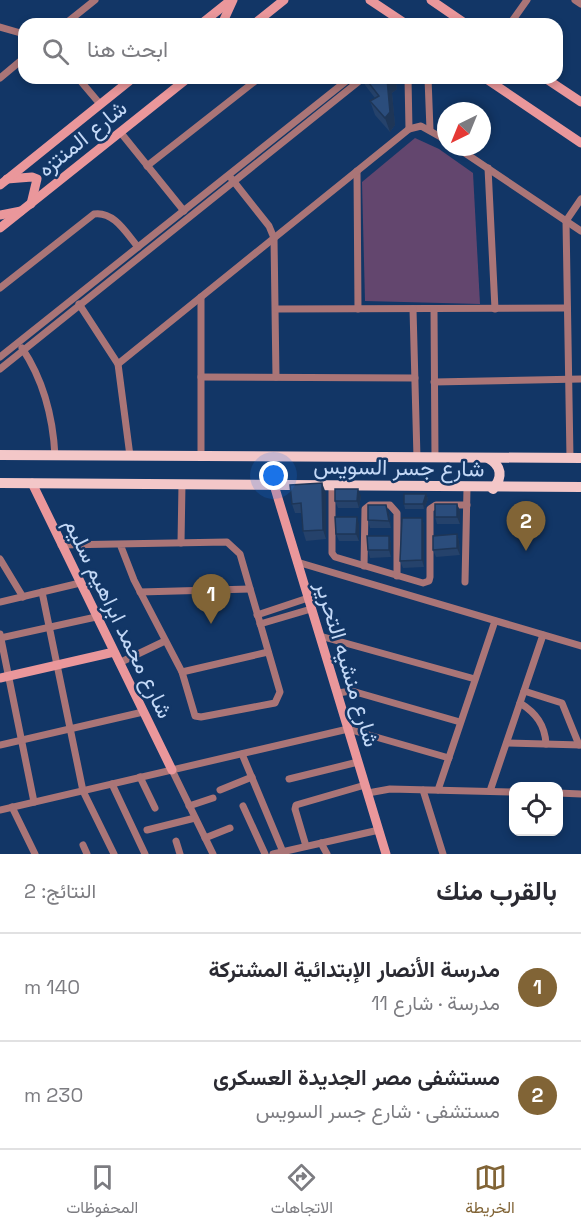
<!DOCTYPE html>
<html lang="ar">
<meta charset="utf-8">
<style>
body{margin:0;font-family:"Space Grotesk",Vazirmatn,sans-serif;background:#f2f2f3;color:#2b2b33;direction:rtl}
.controls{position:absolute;right:18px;bottom:18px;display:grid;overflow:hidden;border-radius:12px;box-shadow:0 3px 9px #0003}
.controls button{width:54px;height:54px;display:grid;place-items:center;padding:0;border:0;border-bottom:2px solid #e1e1e2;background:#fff;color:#2b2b33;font:30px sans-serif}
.compass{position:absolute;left:437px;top:102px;width:54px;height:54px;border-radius:50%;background:#fff;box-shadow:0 3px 9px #0003;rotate:223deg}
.you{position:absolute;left:274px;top:476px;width:21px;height:21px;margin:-15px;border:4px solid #fff;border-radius:50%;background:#1a73e8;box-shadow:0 0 0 9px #1a73e833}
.badge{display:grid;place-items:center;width:39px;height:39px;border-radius:50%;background:#816436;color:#fff;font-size:20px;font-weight:700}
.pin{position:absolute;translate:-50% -50px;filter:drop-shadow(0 2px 3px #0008)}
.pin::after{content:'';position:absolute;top:32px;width:21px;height:18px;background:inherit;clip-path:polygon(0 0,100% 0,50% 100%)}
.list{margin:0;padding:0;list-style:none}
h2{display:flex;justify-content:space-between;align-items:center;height:78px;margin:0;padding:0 24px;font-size:26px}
h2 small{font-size:20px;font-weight:400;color:#7c7c81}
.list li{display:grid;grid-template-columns:39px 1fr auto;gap:18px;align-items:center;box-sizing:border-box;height:108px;padding:0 24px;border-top:2px solid #e1e1e2}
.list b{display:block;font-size:22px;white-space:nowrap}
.list p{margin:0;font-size:20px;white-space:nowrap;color:#7c7c81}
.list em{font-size:20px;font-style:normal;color:#7c7c81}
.icon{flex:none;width:33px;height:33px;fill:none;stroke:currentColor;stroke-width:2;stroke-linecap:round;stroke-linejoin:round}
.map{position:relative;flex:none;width:581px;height:854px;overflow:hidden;direction:ltr}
.search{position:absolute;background:#fff;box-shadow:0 3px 9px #0003;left:18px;right:18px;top:18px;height:66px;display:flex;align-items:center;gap:15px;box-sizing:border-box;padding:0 21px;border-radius:18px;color:#7c7c81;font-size:22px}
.sheet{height:294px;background:#fff}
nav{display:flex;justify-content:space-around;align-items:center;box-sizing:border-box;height:84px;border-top:2px solid #e1e1e2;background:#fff;font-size:16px;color:#7c7c81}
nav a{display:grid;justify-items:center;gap:3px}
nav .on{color:#816436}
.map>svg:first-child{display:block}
.green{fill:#63466e}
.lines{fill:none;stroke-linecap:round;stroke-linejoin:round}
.street{stroke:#aa7577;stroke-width:7}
.secondary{stroke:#ea979b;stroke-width:9}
.primary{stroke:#f3c7c8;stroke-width:10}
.wall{fill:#25426b}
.shaded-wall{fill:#1e3657}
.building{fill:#2b4d7c;stroke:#1e3657;stroke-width:1.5}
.labels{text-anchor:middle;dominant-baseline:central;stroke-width:5;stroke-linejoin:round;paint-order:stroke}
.street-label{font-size:22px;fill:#c3d8f6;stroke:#123666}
</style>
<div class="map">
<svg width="581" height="854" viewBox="0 0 581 854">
<rect width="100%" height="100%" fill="#123666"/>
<polygon class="green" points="415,138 439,149 473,173 480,304 365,301 362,182"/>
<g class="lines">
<g class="street">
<polyline points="575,0 581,4"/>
<polyline points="65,24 95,0"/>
<polyline points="510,24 527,0"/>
<polyline points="0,27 24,34"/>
<polyline points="0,78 24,58"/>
<polyline points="78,78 100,104"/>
<polyline points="408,78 409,129"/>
<polyline points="428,78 430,130"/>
<polyline points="121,133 184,211"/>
<polyline points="456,147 581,231"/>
<polyline points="147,166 259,78"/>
<polyline points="488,168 495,309"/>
<polyline points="357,171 358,309"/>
<polyline points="231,178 269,226 274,238 276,377"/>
<path d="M0,288L94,214C114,211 126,233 138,247"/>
<polyline points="201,297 201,456"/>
<polyline points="79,304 118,364 130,456"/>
<polyline points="276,309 567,308"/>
<polyline points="413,309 417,458"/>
<polyline points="434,309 435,458"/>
<path d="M22,348C44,381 53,416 55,456"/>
<polyline points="0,357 350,78"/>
<polyline points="118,364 409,129 421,126 446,140"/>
<polyline points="0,369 363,78"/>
<polyline points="201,377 415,378"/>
<polyline points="434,382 581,379"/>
<polyline points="570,458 566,221 581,199"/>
<polyline points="332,485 332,553 335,557 423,583 429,581 430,577 430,509 436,505 467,505"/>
<polyline points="181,543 182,484"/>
<polyline points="61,545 227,542 240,554 280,692 275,703 201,717 195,716 182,672 134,580 120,544"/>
<polyline points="0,559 23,597"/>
<polyline points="297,562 581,646"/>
<polyline points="364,566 365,509 370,505 390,505 397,513 397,576"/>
<polyline points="465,582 467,488"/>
<polyline points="42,592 83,791 114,854"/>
<polyline points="140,592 250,589"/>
<polyline points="0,602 80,583"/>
<polyline points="257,615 308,598"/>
<polyline points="260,624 311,609"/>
<polyline points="0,634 34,802"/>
<polyline points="320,636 475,679"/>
<polyline points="0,638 96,617"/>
<polyline points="119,663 165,641"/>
<polyline points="182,672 268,652"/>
<polyline points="524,691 562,703 579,745"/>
<polyline points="337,693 352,691 460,722"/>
<path d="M520,703C536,713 545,725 546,744"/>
<polyline points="507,743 581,745"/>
<polyline points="0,745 143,712"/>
<polyline points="242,754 283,852"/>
<polyline points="172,770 213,854"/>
<polyline points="140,777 155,808"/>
<polyline points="289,779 358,762"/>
<polyline points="112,784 145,854"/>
<polyline points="220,790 252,777"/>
<polyline points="423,790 443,854"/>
<polyline points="438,790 495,621"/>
<polyline points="490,791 543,635"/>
<polyline points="368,793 390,789 514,792"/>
<polyline points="558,793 581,794"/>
<polyline points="189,806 213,798"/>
<polyline points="243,806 265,854"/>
<polyline points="12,807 35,854"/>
<polyline points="0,810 348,729 449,758"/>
<polyline points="147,830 195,818"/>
<polyline points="205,838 230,828"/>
<polyline points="176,841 180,854"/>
<polyline points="321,843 327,854"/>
<polyline points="83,845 87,854"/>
<polyline points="306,846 295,809 296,805 365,785"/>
<polyline points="273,854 379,830"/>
</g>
<g class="secondary">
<polyline points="370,0 406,24"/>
<polyline points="431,0 466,24"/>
<polyline points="201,24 231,0"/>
<polyline points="222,24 233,0"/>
<polyline points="254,24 284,0"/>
<polyline points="485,78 581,143"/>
<polyline points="545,78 581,102"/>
<polyline points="7,179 32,177 37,179 31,204"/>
<polyline points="0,185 133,78"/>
<polyline points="0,215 21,211"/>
<polyline points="0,228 188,78"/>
<polyline points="32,483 172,770"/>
<polyline points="274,485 386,854"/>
<polyline points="0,678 114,652"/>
</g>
<g class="primary">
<polyline points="0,455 581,458"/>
<path d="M488,458C502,466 503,477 493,489"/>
<polyline points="0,483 581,487"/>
</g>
</g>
<g class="wall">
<polygon points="363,78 395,78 397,89 392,93 395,125 390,132 375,115 370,101 375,98 365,85"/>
<polygon points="326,493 326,539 306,541 303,531 302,513 295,513 292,504"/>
<polygon points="426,494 428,499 424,509 405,509 404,504"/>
<polygon points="361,496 359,508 338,508 335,501"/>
<polygon points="457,504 460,511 460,524 437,524 435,517"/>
<polygon points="389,512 391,528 370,528 368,520"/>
<polygon points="422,518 424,525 424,567 403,568 400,561"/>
<polygon points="359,524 359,541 339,541 336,534"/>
<polygon points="457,534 459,541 460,555 436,557 433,550"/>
<polygon points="389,536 391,543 391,557 370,558 368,550"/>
</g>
<g class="shaded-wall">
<polygon points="389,78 395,78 397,89 392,93 395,125 390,132 385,118 387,79"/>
<polygon points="322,483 326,493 326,539 323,530"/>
<polygon points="358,489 361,496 359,508 357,501"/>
<polygon points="426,494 428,499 424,509 423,504"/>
<polygon points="457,504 460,511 460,524 457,517"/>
<polygon points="386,505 389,512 391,528 389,521"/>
<polygon points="357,517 359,524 359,541 356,534"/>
<polygon points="422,518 424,525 424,567 422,560"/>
<polygon points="457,534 459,541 460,555 457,548"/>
<polygon points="389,536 391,543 391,557 389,550"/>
</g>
<g class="building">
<polygon points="365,78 389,78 387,79 390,112 385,118 370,101 379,96"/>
<polygon points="322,483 323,530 303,531 301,503 292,504 290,485"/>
<polygon points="335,489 358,489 357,501 335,501"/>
<polygon points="404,494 426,494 423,504 404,504"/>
<rect x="435" y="504" width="22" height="13"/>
<polygon points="368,505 386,505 389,521 368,520"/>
<polygon points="335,517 357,517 356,534 336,534"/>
<polygon points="402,518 422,518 422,560 400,561"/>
<polygon points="457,534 457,548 433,550 433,536"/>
<polygon points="367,536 389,536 389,550 368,550"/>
</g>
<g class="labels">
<g class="street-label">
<text transform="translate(82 138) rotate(-39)">شارع المنتزه</text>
<text transform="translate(399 467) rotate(1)">شارع جسر السويس</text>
<text transform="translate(119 618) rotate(64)">شارع محمد ابراهيم سليم</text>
<text transform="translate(348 664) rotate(73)">شارع منشيه التحرير</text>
</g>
</g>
</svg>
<div class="controls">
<button><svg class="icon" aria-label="locate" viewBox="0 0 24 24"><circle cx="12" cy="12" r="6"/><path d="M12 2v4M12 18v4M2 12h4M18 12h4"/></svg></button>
</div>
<svg class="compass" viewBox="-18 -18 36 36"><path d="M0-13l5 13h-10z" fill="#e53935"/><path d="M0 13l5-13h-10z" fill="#7c7c81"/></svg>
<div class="you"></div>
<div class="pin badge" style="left:211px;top:624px">1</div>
<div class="pin badge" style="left:526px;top:551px">2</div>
<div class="search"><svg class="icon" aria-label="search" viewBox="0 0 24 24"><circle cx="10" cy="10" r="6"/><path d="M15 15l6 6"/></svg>ابحث هنا</div>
</div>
<section class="sheet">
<h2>بالقرب منك<small>النتائج: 2</small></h2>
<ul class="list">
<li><span class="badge">1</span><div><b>مدرسة الأنصار الإبتدائية المشتركة</b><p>مدرسة · شارع 11</p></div><em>140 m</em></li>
<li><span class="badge">2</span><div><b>مستشفى مصر الجديدة العسكرى</b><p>مستشفى · شارع جسر السويس</p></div><em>230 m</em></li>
</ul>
</section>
<nav>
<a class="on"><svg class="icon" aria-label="map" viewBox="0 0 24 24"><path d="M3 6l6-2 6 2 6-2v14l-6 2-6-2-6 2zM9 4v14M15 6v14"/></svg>الخريطة</a>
<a><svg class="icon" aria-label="directions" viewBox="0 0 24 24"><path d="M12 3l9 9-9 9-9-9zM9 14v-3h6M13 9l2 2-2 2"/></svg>الاتجاهات</a>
<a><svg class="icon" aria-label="saved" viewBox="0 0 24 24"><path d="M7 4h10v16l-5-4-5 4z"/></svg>المحفوظات</a>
</nav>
